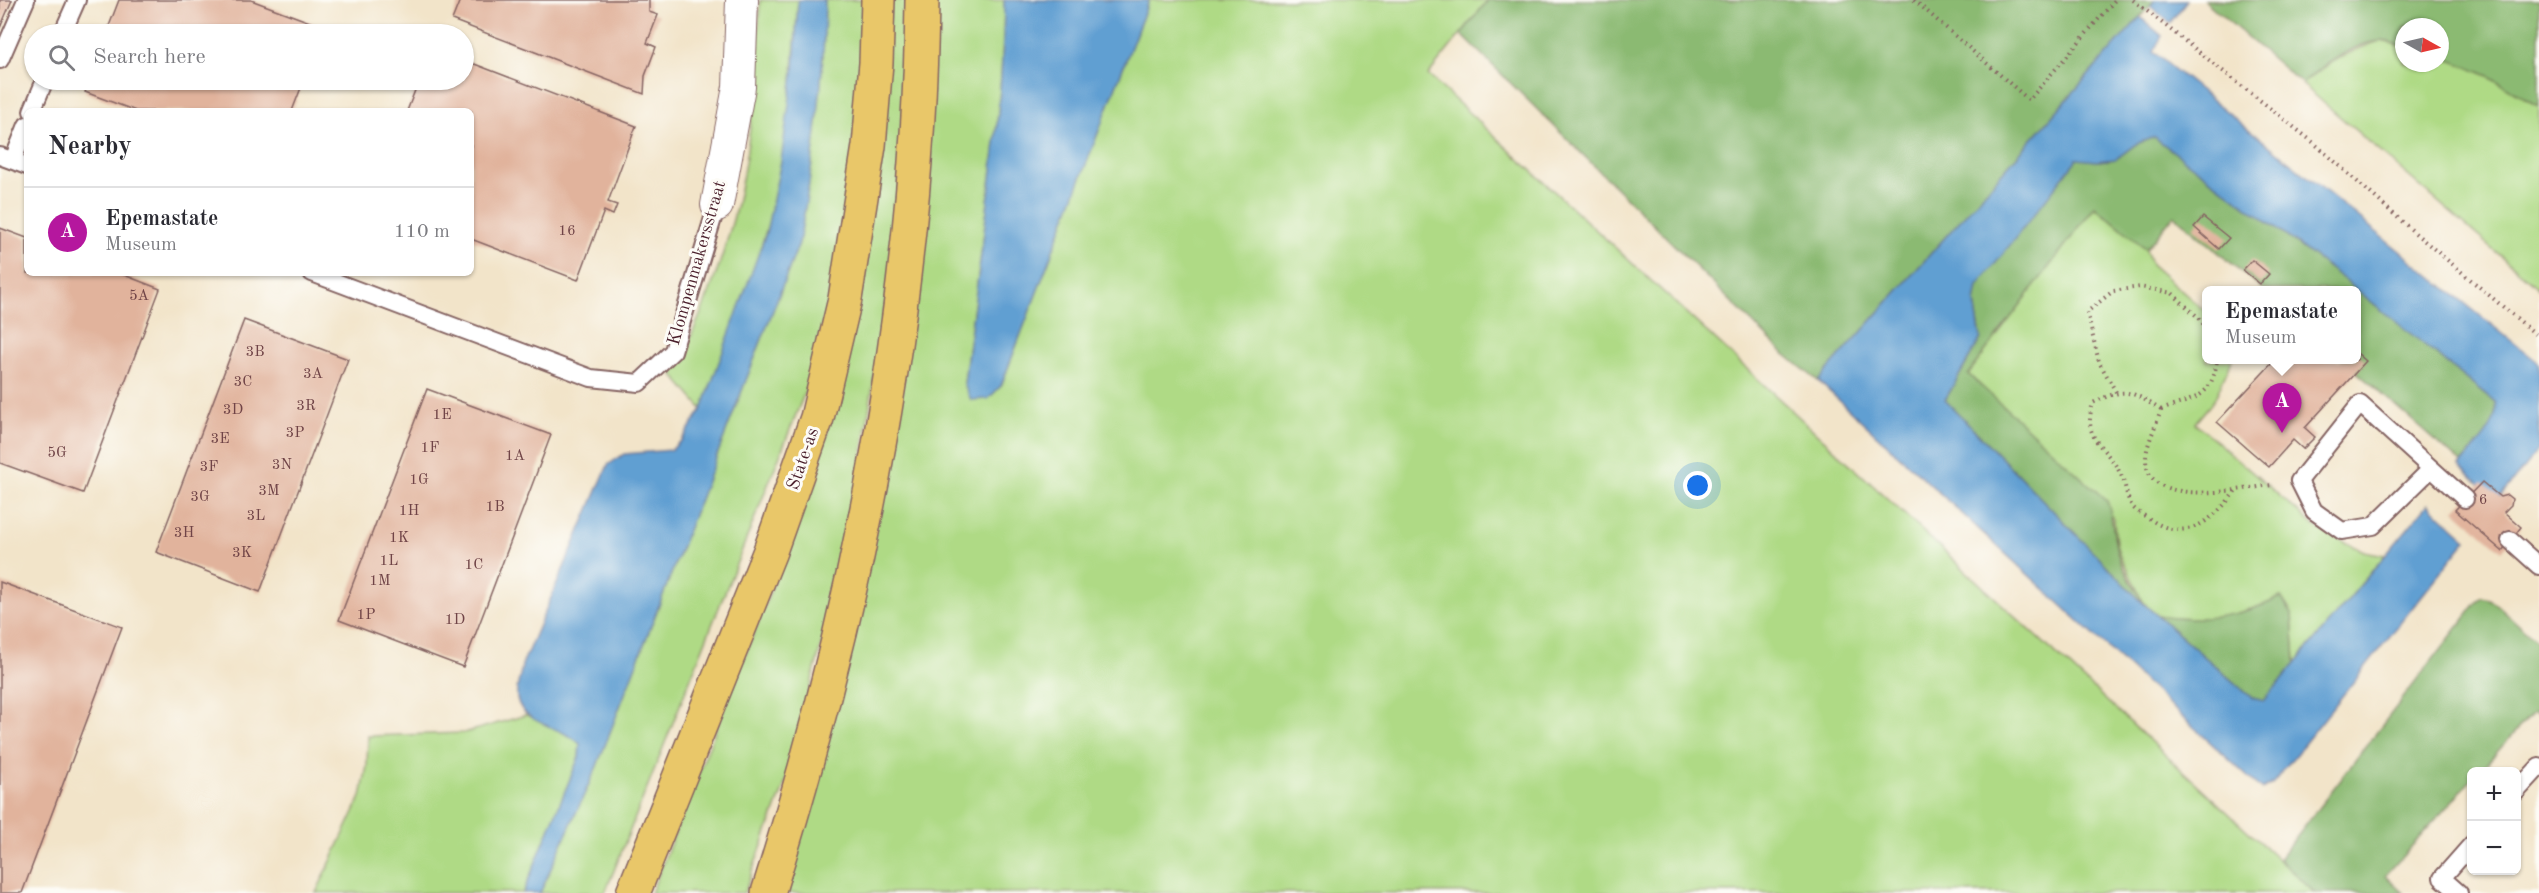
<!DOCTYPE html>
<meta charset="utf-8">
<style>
body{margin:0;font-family:"Old Standard TT",serif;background:#f7f7f7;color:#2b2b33}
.controls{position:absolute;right:18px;bottom:18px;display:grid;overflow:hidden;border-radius:9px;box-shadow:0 2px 4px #0004}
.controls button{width:54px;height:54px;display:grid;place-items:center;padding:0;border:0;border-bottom:2px solid #e1e1e2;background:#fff;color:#2b2b33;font:30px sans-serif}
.compass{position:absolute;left:2395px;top:18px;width:54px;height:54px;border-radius:50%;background:#fff;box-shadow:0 2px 4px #0004;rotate:98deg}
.you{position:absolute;left:1698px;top:486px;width:21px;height:21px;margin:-15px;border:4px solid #fff;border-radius:50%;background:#1a73e8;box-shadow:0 0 0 9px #1a73e833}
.badge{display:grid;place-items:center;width:39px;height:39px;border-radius:50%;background:#b5179e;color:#fff;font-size:20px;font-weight:700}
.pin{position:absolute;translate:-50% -50px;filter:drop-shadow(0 2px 3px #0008)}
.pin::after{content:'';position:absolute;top:32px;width:21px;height:18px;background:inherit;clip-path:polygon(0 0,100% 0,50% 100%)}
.popup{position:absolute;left:2202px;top:286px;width:159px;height:78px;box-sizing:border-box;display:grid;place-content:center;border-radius:9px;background:#fff;filter:drop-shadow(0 2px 4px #0005);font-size:20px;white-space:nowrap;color:#7c7c81}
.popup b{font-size:22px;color:#2b2b33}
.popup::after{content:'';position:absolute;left:50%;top:100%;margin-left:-12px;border:12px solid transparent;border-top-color:#fff}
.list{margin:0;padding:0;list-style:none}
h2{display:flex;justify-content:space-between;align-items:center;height:78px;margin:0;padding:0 24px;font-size:26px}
h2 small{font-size:20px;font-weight:400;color:#7c7c81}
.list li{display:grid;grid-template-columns:39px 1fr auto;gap:18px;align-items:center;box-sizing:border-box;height:90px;padding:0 24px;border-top:2px solid #e1e1e2}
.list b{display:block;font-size:22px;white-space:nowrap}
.list p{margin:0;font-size:20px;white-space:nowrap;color:#7c7c81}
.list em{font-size:20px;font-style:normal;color:#7c7c81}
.icon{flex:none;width:33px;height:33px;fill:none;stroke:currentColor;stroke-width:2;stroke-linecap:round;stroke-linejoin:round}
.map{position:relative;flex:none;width:2539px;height:893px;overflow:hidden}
.search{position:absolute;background:#fff;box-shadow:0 2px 4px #0004;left:24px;top:24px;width:450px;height:66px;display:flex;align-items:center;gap:15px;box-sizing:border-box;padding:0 21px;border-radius:33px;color:#7c7c81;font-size:22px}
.panel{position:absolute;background:#fff;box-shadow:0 2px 4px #0004;left:24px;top:108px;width:450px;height:168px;border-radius:9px}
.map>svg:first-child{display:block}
.green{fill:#afda85;stroke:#7c7c58;stroke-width:1.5}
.forest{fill:#8bba72;stroke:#6a6c4e;stroke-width:1.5}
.water{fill:#609fd2;stroke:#555f7e;stroke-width:1.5}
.building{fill:#e1b39c}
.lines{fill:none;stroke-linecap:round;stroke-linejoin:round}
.service-casing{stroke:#856462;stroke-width:20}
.minor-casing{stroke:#856462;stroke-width:34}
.primary-casing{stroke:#856462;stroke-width:36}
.path{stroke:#856462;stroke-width:4;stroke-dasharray:1.5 4.5;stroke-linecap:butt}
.service{stroke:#fff;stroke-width:16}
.minor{stroke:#fff;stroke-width:32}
.primary{stroke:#e9c769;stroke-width:33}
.labels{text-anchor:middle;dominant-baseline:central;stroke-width:6;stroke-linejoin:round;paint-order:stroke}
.number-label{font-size:15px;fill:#704447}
.street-label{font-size:18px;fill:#4a1f2b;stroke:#fdfcf7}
</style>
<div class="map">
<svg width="2539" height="893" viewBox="0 0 2539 893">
<rect width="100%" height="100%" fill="#fdfcf7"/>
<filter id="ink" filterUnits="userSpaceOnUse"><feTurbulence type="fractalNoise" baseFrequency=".0167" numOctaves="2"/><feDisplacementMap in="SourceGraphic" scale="12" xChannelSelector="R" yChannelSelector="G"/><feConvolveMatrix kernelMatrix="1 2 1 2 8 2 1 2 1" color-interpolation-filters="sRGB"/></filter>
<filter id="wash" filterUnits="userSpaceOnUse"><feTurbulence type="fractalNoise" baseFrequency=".008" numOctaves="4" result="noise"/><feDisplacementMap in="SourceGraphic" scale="24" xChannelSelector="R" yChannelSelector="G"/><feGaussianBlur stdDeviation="1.35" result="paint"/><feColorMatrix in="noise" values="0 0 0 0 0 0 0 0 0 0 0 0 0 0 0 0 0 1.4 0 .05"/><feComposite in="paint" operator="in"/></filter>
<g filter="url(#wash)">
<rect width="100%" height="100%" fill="#f2e4c9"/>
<g class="green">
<path d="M760,0H798C793,77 788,160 765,234C747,293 723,351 702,409L673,375C699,322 723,262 737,204C752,137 757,68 760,0Z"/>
<path d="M825,0H867L846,224L811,377L605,893H540L597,766L799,243C814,162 824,82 825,0Z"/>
<polygon points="891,0 911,0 897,228 850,535 785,784 744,893 651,893 784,557"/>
<path d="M934,0H1004C1003,129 979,256 964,384L1001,386L1149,0H1488L1428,75L2315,893H778L824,740Z"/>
<path d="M2380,41L2404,46V63H2440V56L2445,57L2489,76L2539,107V289L2302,84C2326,64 2350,50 2380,41Z"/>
<path d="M2095,206L2146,249L2151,264L2207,313V360H2232L2214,400L2195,423L2318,529L2364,551L2385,555L2295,664L2292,614L2281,597C2273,601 2264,606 2256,609C2235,617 2174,626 2155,613C2142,605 2139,592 2132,579C2117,553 2115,548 2114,518L1968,374Z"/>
<polygon points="526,715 571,735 580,744 579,757 523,893 316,893 361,797 367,766 368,736 464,733"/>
</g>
<g class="forest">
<polygon points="1488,0 2155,0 1818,381 1781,351 1461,34"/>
<path d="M2204,0H2539V107L2489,76L2440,56V27H2404V46C2397,45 2388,41 2381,41C2355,42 2320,68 2302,84Z"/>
<path d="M2154,137L2342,278L2495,402C2500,427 2476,445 2461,463L2343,360H2357V290H2263L2174,215L2146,249L2095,206L1968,374L2107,501C2115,521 2112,538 2119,558C2124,573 2137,589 2144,604L1945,400L1981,338L1975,303L1977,286L2077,158L2097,161L2116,159L2136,144Z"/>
<path d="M2281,597L2292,614L2295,664L2264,701L2252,698L2157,615C2202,622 2241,617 2281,597Z"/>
<polygon points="2481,597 2490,599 2539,643 2539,715 2534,711 2480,771 2472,772 2471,780 2385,876 2403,893 2315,893 2279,859"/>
</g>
<g class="water">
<path d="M798,0H825C824,82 814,162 799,243L597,766L540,893H523L579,757L580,744C563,726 522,725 517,698C515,689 521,675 522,665L608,465L624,454L671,450L682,440L702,409L766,233L781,161L794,67Z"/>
<path d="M1004,0H1149L1001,386L988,399L971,400L964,384C979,256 1003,129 1004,0Z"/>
<polygon points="2155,0 2187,0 2170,23 2150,6"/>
<path d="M2140,17L2162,36L2153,52L2539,363V449L2498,500L2459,466C2474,447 2500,427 2495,402L2342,278L2154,137L2136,144L2116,159L2097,161L2077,159L1978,286L1975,303L1981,338L1945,400L2144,604L2252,698L2264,701L2428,504L2467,539L2273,783L2262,790L1818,381Z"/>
</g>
<g id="blocks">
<g class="building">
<polygon points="0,0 12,0 0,28"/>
<polygon points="119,0 251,0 323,27 320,34 106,34"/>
<polygon points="460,0 649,0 649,12 658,15 647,43 656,47 645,76 644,94 452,20"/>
<polygon points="464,60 636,126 608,202 617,205 613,215 604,211 578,280 471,239 471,111 407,111 419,80 464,80"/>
<polygon points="90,80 304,80 292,111 136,111 85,92"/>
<polygon points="2203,217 2229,238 2219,249 2194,227"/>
<polygon points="0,228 27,238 27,273 119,273 160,289 83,493 0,463"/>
<polygon points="2252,260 2269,274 2260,284 2243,270"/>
<polygon points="244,320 348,359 260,592 156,552"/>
<polygon points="2357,353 2366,361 2305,428 2315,437 2303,449 2293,440 2269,467 2217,422 2275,360 2357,360"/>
<polygon points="427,389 551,435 463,667 339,620"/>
<polygon points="2482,482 2500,497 2507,495 2512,499 2511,505 2504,512 2521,527 2502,551 2455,510"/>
<polygon points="0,582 122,627 22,893 0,893"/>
</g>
</g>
</g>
<g filter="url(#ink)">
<use href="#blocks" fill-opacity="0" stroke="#856462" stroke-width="1.5"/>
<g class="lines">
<g class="service-casing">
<g id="service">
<polyline points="62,34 77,0"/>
<polyline points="0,60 26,0"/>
<polyline points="32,111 45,80"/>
<polyline points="0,156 27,166"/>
<polyline points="13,160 27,125"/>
<polyline points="312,273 591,378 639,383 673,351 717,205"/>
<polyline points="2431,469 2373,526 2342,531 2314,511 2299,481 2360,404 2465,499"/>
<polyline points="2510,540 2539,566"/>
<polyline points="2516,792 2539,767"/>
<polyline points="2459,893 2442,878 2472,844"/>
</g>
</g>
<g class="minor-casing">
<polyline id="minor" points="717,205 739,87 742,0"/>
</g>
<g class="primary-casing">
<g id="primary">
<polyline points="633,893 770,551 817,418 845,299 869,146 876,63 878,0"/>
<path d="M768,893C858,606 919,302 922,0"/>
</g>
</g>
<g class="path">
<polyline points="1914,0 2029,100 2115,0"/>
<polyline points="2133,0 2314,143 2415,233 2539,337"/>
<polyline points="2116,392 2099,362 2087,312 2113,291 2140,287 2172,293 2201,320 2207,331"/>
<path d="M2161,410C2131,391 2126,386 2093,403C2081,442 2108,446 2121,475C2126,484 2126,498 2132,506C2135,511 2145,516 2150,519C2186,545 2215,519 2237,489"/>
<path d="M2161,410C2157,423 2150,437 2147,450C2135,512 2238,489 2272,485"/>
<path d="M2161,410C2194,398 2212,399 2217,360"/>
</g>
<use href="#service" class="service"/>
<use href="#minor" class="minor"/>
<use href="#primary" class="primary"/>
</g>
</g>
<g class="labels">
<g class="number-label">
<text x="567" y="231">16</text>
<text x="139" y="296">5A</text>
<text x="255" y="352">3B</text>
<text x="313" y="374">3A</text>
<text x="243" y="382">3C</text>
<text x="306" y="406">3R</text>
<text x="233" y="410">3D</text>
<text x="442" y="415">1E</text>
<text x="295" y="433">3P</text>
<text x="220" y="439">3E</text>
<text x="430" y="448">1F</text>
<text x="57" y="453">5G</text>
<text x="515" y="456">1A</text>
<text x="282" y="465">3N</text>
<text x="209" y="467">3F</text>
<text x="419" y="480">1G</text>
<text x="269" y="491">3M</text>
<text x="200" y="497">3G</text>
<text x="2483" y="500">6</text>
<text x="495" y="507">1B</text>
<text x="409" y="511">1H</text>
<text x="256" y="516">3L</text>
<text x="184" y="533">3H</text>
<text x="399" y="538">1K</text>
<text x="242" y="553">3K</text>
<text x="389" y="561">1L</text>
<text x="474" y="565">1C</text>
<text x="380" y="581">1M</text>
<text x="366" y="615">1P</text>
<text x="455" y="620">1D</text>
</g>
<g class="street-label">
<text transform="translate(697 263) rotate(-74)">Klompenmakersstraat</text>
<text transform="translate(803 459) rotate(-71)">State-as</text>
</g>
</g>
</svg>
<div class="controls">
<button>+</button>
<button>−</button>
</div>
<svg class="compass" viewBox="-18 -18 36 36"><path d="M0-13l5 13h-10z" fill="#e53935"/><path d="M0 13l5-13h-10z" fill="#7c7c81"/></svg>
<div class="you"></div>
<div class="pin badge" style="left:2282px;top:433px">A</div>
<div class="popup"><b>Epemastate</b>Museum</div>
<div class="search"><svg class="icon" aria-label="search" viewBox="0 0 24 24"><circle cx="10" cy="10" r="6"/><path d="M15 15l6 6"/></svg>Search here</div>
<section class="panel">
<h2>Nearby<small></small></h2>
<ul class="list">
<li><span class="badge">A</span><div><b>Epemastate</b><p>Museum</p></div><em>110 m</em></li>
</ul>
</section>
</div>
